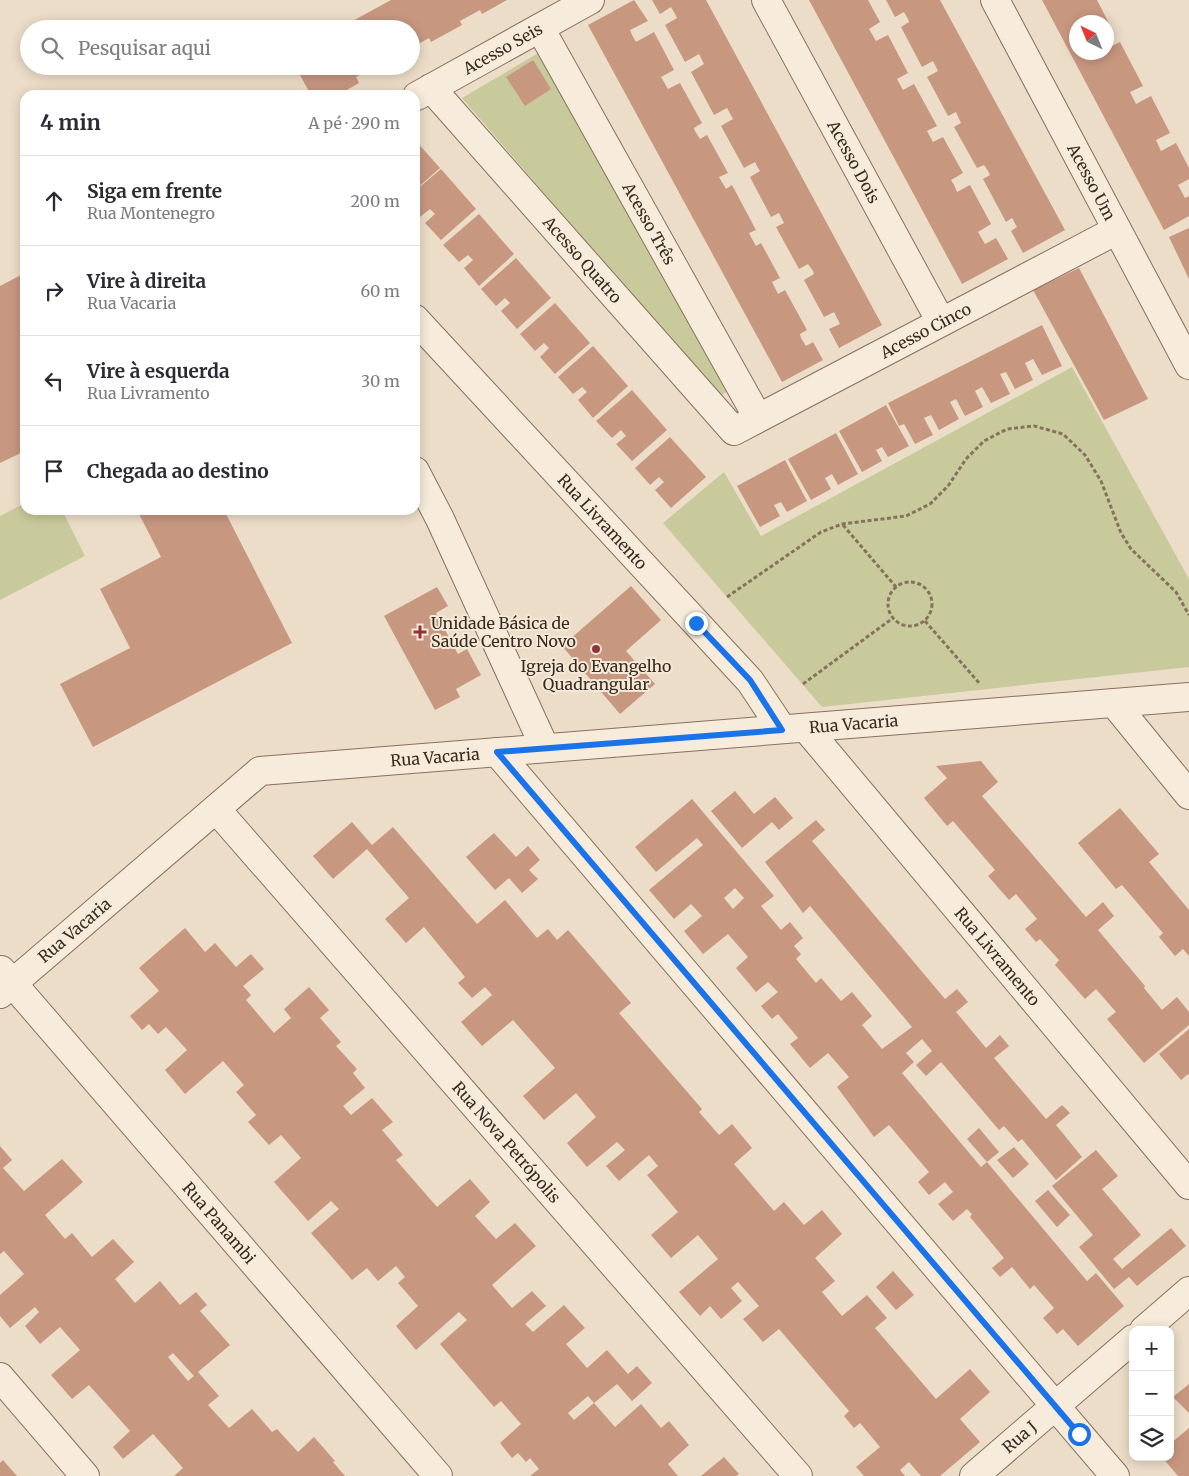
<!DOCTYPE html>
<html lang="pt">
<meta charset="utf-8">
<style>
body{margin:0;font-family:Merriweather,serif;background:#f2f2f3;color:#2b2b33}
.controls{position:absolute;right:15px;bottom:15px;display:grid;overflow:hidden;border-radius:10px;box-shadow:0 2px 12px #0003}
.controls button{width:45px;height:45px;display:grid;place-items:center;padding:0;border:0;border-bottom:1px solid #e1e1e2;background:#fff;color:#2b2b33;font:25px sans-serif}
.compass{position:absolute;left:1069px;top:15px;width:45px;height:45px;border-radius:50%;background:#fff;box-shadow:0 2px 12px #0003;rotate:317deg}
.stop{position:absolute;width:15px;height:15px;margin:-11px;border:4px solid #1a73e8;border-radius:50%;background:#fff}
.stop.end{background:#1a73e8;border-color:#fff;box-shadow:0 1px 5px #0008}
.list{margin:0;padding:0;list-style:none}
h2{display:flex;justify-content:space-between;align-items:center;height:65px;margin:0;padding:0 20px;font-size:21px}
h2 small{font-size:16px;font-weight:400;color:#7c7c81}
.list li{display:grid;grid-template-columns:32px 1fr auto;gap:15px;align-items:center;box-sizing:border-box;height:90px;padding:0 20px;border-top:1px solid #e1e1e2}
.list b{display:block;font-size:19px;white-space:nowrap}
.list p{margin:0;font-size:16px;white-space:nowrap;color:#7c7c81}
.list em{font-size:16px;font-style:normal;color:#7c7c81}
.icon{flex:none;width:28px;height:28px;fill:none;stroke:currentColor;stroke-width:2;stroke-linecap:round;stroke-linejoin:round}
.map{position:relative;flex:none;width:1189px;height:1476px;overflow:hidden}
.search{position:absolute;background:#fff;box-shadow:0 2px 12px #0003;left:20px;top:20px;width:400px;height:55px;display:flex;align-items:center;gap:12px;box-sizing:border-box;padding:0 18px;border-radius:28px;color:#7c7c81;font-size:19px}
.panel{position:absolute;background:#fff;box-shadow:0 2px 12px #0003;left:20px;top:90px;width:400px;height:425px;border-radius:15px}
.map>svg:first-child{display:block}
.green{fill:#c9ca9c}
.building{fill:#c89780;fill-rule:evenodd}
.lines{fill:none;stroke-linecap:round;stroke-linejoin:round}
.minor-casing{stroke:#87705e;stroke-width:30}
.path{stroke:#87705e;stroke-width:3;stroke-dasharray:4 2.5;stroke-linecap:butt}
.minor{stroke:#f7ecdb;stroke-width:28}
.route{stroke:#1a73e8;stroke-width:6}
.poi-dot{fill:#92323c;stroke:#f4e8d7;stroke-width:2}
.labels{text-anchor:middle;dominant-baseline:central;stroke-width:4;stroke-linejoin:round;paint-order:stroke}
.street-label{font-size:16px;fill:#382a21;stroke:#f4e8d7}
.poi-label{font-size:16px;fill:#382a21;stroke:#f4e8d7;text-anchor:start}
</style>
<div class="map">
<svg width="1189" height="1476" viewBox="0 0 1189 1476">
<rect width="100%" height="100%" fill="#ecddc8"/>
<g class="green">
<polygon points="540,52 729,391 719,396 462,98"/>
<polygon points="1072,367 1189,579 1189,667 822,707 663,523 724,472 761,536"/>
<polygon points="25,503 25,510 62,510 85,556 0,600 0,516"/>
</g>
<g class="building">
<polygon points="391,0 507,0 482,14 480,10 471,15 460,21 462,25 431,42 429,38 411,48 411,29 338,29"/>
<polygon points="634,0 648,21 630,30 632,35 636,42 654,32 674,70 661,77 668,89 680,83 702,123 694,128 695,131 700,139 707,135 728,173 719,177 726,189 732,185 756,230 749,233 751,237 756,246 761,243 780,278 772,282 778,294 785,290 807,330 800,334 801,338 806,346 813,342 823,360 782,382 588,25"/>
<polygon points="652,0 706,0 882,325 839,348 829,329 840,324 834,312 824,317 804,280 814,274 813,271 808,264 799,269 776,227 784,223 779,213 771,217 750,177 760,171 758,168 755,162 744,168 721,126 733,119 727,108 714,115 691,72 704,64 699,54 685,62 665,25 677,18 675,14 671,7 660,14"/>
<polygon points="809,0 868,0 880,22 869,29 876,41 888,35 908,73 897,79 903,90 914,84 937,126 927,131 933,142 943,137 963,173 951,180 954,185 957,192 970,185 991,224 978,232 985,244 996,238 1008,259 962,284"/>
<polygon points="886,0 940,0 1065,230 1023,253 1011,231 1017,227 1012,218 1006,222 983,179 990,175 988,171 984,165 977,168 954,127 961,123 959,119 956,112 948,116 927,77 938,71 933,61 922,67 901,27 909,22 908,19 904,12 895,17"/>
<polygon points="1042,0 1097,0 1113,31 1106,35 1106,22 1076,22 1076,52 1106,52 1106,49 1120,42 1143,86 1130,92 1136,104 1151,96 1170,133 1156,140 1161,151 1176,143 1189,168 1189,179 1178,185 1185,198 1189,196 1189,216 1164,230"/>
<polygon points="533,60 551,89 525,106 506,77"/>
<polygon points="295,66 376,66 356,77 359,83 338,95 311,95"/>
<polygon points="415,140 440,168 415,190"/>
<polygon points="441,169 476,209 441,240 425,223 435,214 430,209 420,217 415,211 415,191"/>
<polygon points="479,214 514,254 479,286 464,268 473,260 468,255 459,262 443,245"/>
<polygon points="1189,228 1189,279 1169,237"/>
<polygon points="516,258 551,298 517,329 501,311 510,303 505,298 496,306 481,289"/>
<polygon points="1079,268 1148,399 1104,420 1033,290"/>
<polygon points="25,273 25,451 0,463 0,286"/>
<polygon points="555,303 590,343 555,374 540,357 549,348 544,343 535,351 520,334"/>
<polygon points="1042,325 1062,366 1042,375 1033,359 1025,363 1033,380 1015,389 1006,372 1000,374 1010,394 991,403 982,387 975,391 983,407 965,416 956,399 950,402 959,419 939,430 931,415 924,418 933,435 915,444 904,424 899,426 888,403"/>
<polygon points="593,346 628,386 593,418 578,400 587,392 582,387 573,394 558,377"/>
<polygon points="632,390 667,430 632,461 616,444 626,436 621,430 612,438 596,421"/>
<polygon points="886,405 909,446 888,457 882,447 876,450 882,461 862,472 839,431"/>
<polygon points="836,433 858,474 838,485 832,474 825,478 831,489 811,500 788,459"/>
<polygon points="670,437 706,477 671,508 655,490 664,482 659,477 650,485 635,468"/>
<polygon points="785,460 807,501 787,512 781,502 774,505 780,516 760,527 737,486"/>
<polygon points="137,510 224,510 292,643 93,747 60,684 130,648 100,589 161,557"/>
<polygon points="631,586 661,620 626,651 655,684 620,714 562,646"/>
<polygon points="437,587 448,606 436,613 458,654 467,649 481,675 456,689 460,697 435,710 384,616"/>
<polygon points="981,761 998,782 982,796 1086,917 1103,902 1114,916 1098,930 1145,986 1144,988 1162,1010 1177,997 1189,1012 1189,1025 1144,1063 1107,1019 1116,1012 1096,989 1085,999 1055,965 1059,960 1040,939 1036,942 1025,929 1037,919 1016,894 1009,900 988,876 995,870 953,821 947,826 924,798 947,778 936,766"/>
<polygon points="735,791 754,814 775,797 793,818 779,830 772,822 742,848 711,811"/>
<path d="M692,799L774,896L761,906L781,930L790,922L803,938L794,946L801,954L796,959L816,983L821,978L841,1001L852,992L872,1016L862,1025L882,1049L912,1027L810,906L803,913L765,862L816,820L825,830L812,841L945,999L957,989L968,1002L956,1012L986,1048L1000,1035L1009,1046L994,1058L1046,1119L1062,1105L1070,1113L1056,1125L1082,1157L1056,1180L1022,1139L1018,1142L1004,1126L999,1130L941,1062L926,1076L916,1065L932,1051L922,1039L906,1053L914,1062L902,1073L981,1167L987,1162L1087,1281L1096,1273L1124,1306L1078,1346L1063,1329L1057,1334L1043,1318L1054,1308L1034,1285L1030,1289L1012,1267L1000,1277L992,1268L1004,1258L970,1217L972,1214L967,1209L953,1221L938,1204L953,1192L945,1182L929,1195L918,1182L929,1172L889,1125L874,1137L837,1087L849,1077L828,1053L810,1068L790,1044L798,1038L778,1014L772,1019L761,1006L778,992L768,982L756,992L736,968L748,957L728,934L703,954L684,931L702,916L691,904L674,919L649,890L703,845L697,838L656,872L635,847ZM735,888L744,898L733,909L724,898Z"/>
<polygon points="1120,808 1159,854 1149,862 1189,910 1189,956 1183,949 1175,956 1159,937 1163,933 1122,885 1116,889 1078,843"/>
<polygon points="352,822 372,845 393,827 477,924 505,900 537,938 548,929 557,940 568,930 631,1003 619,1013 702,1109 699,1112 719,1135 732,1124 752,1148 734,1164 774,1211 784,1202 804,1225 822,1210 842,1234 815,1258 835,1281 822,1292 842,1316 867,1295 887,1318 875,1328 936,1399 970,1369 990,1392 960,1419 980,1442 940,1476 921,1476 909,1462 900,1470 905,1476 864,1476 856,1467 880,1447 860,1423 854,1428 844,1416 849,1411 779,1329 763,1342 743,1319 759,1306 738,1282 731,1288 742,1301 721,1319 710,1306 700,1316 679,1292 718,1259 698,1235 671,1258 651,1235 678,1212 647,1175 658,1166 649,1155 619,1181 606,1166 625,1150 617,1142 587,1167 567,1143 596,1117 576,1093 544,1120 523,1096 555,1068 513,1020 482,1046 461,1022 492,995 485,987 472,998 458,983 465,977 424,927 406,943 385,919 409,898 367,849 333,879 313,856"/>
<polygon points="494,833 516,857 528,846 540,860 529,870 538,879 522,893 509,878 495,890 466,857"/>
<polygon points="185,928 205,952 215,943 236,967 251,954 264,969 243,986 251,995 246,1000 274,1033 291,1018 284,1009 309,987 329,1010 320,1018 341,1042 336,1046 357,1069 353,1073 365,1088 343,1106 351,1115 372,1098 393,1122 382,1130 403,1155 396,1160 437,1207 470,1179 490,1202 475,1216 496,1239 515,1223 536,1246 492,1285 512,1308 532,1291 546,1306 525,1324 533,1332 564,1305 585,1328 566,1344 587,1368 607,1350 628,1374 637,1366 652,1383 632,1401 617,1384 594,1403 588,1396 568,1413 574,1420 594,1403 615,1427 641,1404 661,1428 669,1421 689,1445 668,1464 678,1476 530,1476 539,1469 530,1458 526,1462 518,1453 512,1458 500,1443 521,1424 501,1401 494,1407 440,1344 467,1320 459,1312 416,1350 396,1326 418,1306 398,1283 405,1277 396,1266 378,1281 367,1268 352,1280 311,1233 339,1209 331,1201 308,1221 274,1182 301,1158 281,1135 269,1145 248,1122 256,1115 236,1092 244,1085 223,1061 185,1094 165,1070 187,1050 166,1027 158,1034 149,1024 142,1030 130,1016 159,991 139,968"/>
<polygon points="1189,1029 1189,1076 1188,1074 1181,1080 1159,1054"/>
<polygon points="979,1128 999,1152 987,1162 967,1139"/>
<path d="M0,1146L12,1160L3,1168L24,1191L62,1159L83,1182L45,1215L65,1239L72,1233L92,1257L113,1239L134,1262L115,1279L135,1303L160,1281L180,1305L196,1292L207,1305L200,1311L230,1345L198,1372L219,1396L208,1405L229,1428L252,1409L272,1432L277,1429L298,1452L314,1437L335,1461L333,1462L345,1476H174L183,1468L153,1434L123,1459L113,1447L130,1431L89,1385L72,1399L51,1375L80,1350L60,1327L40,1344L25,1326L39,1312L35,1307L10,1328L0,1316V1295L24,1274L4,1251L0,1254ZM173,1353L194,1376L188,1381L168,1357Z"/>
<polygon points="1014,1147 1029,1164 1013,1178 997,1160"/>
<polygon points="1096,1150 1118,1176 1102,1189 1141,1235 1113,1259 1122,1269 1171,1228 1186,1246 1137,1286 1129,1277 1114,1289 1079,1247 1093,1235 1052,1186"/>
<polygon points="1048,1190 1070,1215 1057,1227 1035,1201"/>
<polygon points="893,1271 914,1295 896,1310 876,1287"/>
<polygon points="1189,1384 1189,1413 1173,1397"/>
<polygon points="1189,1428 1189,1476 1178,1476 1162,1457 1170,1457 1170,1444"/>
<polygon points="724,1457 739,1474 736,1476 701,1476"/>
<polygon points="3,1460 17,1476 0,1476 0,1463"/>
</g>
<g class="lines">
<g class="minor-casing">
<g id="minor">
<path id="s1" d="M766,0L941,322"/>
<path id="s2" d="M995,0L1189,365"/>
<path id="s3" d="M540,28L758,418"/>
<path id="s4" d="M431,88L734,431L1117,230"/>
<path id="s5" d="M417,96L590,0"/>
<path id="s6" d="M415,319L750,681L782,729"/>
<polyline points="415,471 440,519 545,748"/>
<polyline points="1114,703 1189,795"/>
<path id="s7" d="M806,728L1189,1185"/>
<polyline points="497,752 1115,1476"/>
<path id="s8" d="M216,809L798,1476"/>
<path id="s9" d="M1,970L438,1476"/>
<path id="s10" d="M0,994L260,771L1189,697"/>
<polyline points="1144,1330 1189,1291"/>
<polyline points="0,1377 85,1476"/>
<path id="s11" d="M974,1476L1133,1339"/>
</g>
</g>
<g class="path">
<polyline points="843,525 896,587"/>
<circle cx="910" cy="604" r="22"/>
<polyline points="727,597 821,532 842,524 906,516 930,504 948,486 966,459 984,441 1007,429 1034,426 1063,434 1085,455 1101,481 1121,533 1131,549 1176,592 1189,615"/>
<polyline points="925,621 980,684"/>
<polyline points="803,684 893,618"/>
</g>
<use href="#minor" class="minor"/>
</g>
<g class="lines">
<polyline class="route" points="696,623 750,680 782,730 497,752 1079,1434"/>
</g>
<g class="poi-dot">
<path d="M417.5 624.5h5v5h5v5h-5v5h-5v-5h-5v-5h5z"/>
<circle cx="596" cy="649" r="5"/>
</g>
<g class="labels">
<g class="street-label">
<text stroke="none"><textPath href="#s5" startOffset="98">Acesso Seis</textPath></text>
<text stroke="none"><textPath href="#s1" startOffset="184">Acesso Dois</textPath></text>
<text stroke="none"><textPath href="#s2" startOffset="206">Acesso Um</textPath></text>
<text stroke="none"><textPath href="#s3" startOffset="224">Acesso Três</textPath></text>
<text stroke="none"><textPath href="#s4" startOffset="229">Acesso Quatro</textPath></text>
<text stroke="none"><textPath href="#s4" startOffset="674">Acesso Cinco</textPath></text>
<text stroke="none"><textPath href="#s6" startOffset="276">Rua Livramento</textPath></text>
<text stroke="none"><textPath href="#s10" startOffset="938">Rua Vacaria</textPath></text>
<text stroke="none"><textPath href="#s10" startOffset="518">Rua Vacaria</textPath></text>
<text stroke="none"><textPath href="#s10" startOffset="98">Rua Vacaria</textPath></text>
<text stroke="none"><textPath href="#s7" startOffset="298">Rua Livramento</textPath></text>
<text stroke="none"><textPath href="#s8" startOffset="442">Rua Nova Petrópolis</textPath></text>
<text stroke="none"><textPath href="#s9" startOffset="334">Rua Panambi</textPath></text>
<text stroke="none"><textPath href="#s11" startOffset="60">Rua J</textPath></text>
</g>
<g class="poi-label">
<text x="431" y="623">Unidade Básica de<tspan x="431" dy="18">Saúde Centro Novo</tspan></text>
<text x="596" y="666" text-anchor="middle">Igreja do Evangelho<tspan x="596" dy="18">Quadrangular</tspan></text>
</g>
</g>
</svg>
<div class="controls">
<button>+</button>
<button>−</button>
<button><svg class="icon" aria-label="layers" viewBox="0 0 24 24"><path d="M12 4l9 5-9 5-9-5zM3 14l9 5 9-5"/></svg></button>
</div>
<svg class="compass" viewBox="-18 -18 36 36"><path d="M0-13l5 13h-10z" fill="#e53935"/><path d="M0 13l5-13h-10z" fill="#7c7c81"/></svg>
<div class="stop" style="left:1079px;top:1434px"></div>
<div class="stop end" style="left:696px;top:623px"></div>
<div class="search"><svg class="icon" aria-label="search" viewBox="0 0 24 24"><circle cx="10" cy="10" r="6"/><path d="M15 15l6 6"/></svg>Pesquisar aqui</div>
<section class="panel">
<h2>4 min<small>A pé · 290 m</small></h2>
<ul class="list">
<li><svg class="icon" aria-label="ahead" viewBox="0 0 24 24"><path d="M12 20V5M6 11l6-6 6 6"/></svg><div><b>Siga em frente</b><p>Rua Montenegro</p></div><em>200 m</em></li>
<li><svg class="icon" aria-label="right" viewBox="0 0 24 24"><path d="M7 20v-9h11M14 6l5 5-5 5"/></svg><div><b>Vire à direita</b><p>Rua Vacaria</p></div><em>60 m</em></li>
<li><svg class="icon" aria-label="left" viewBox="0 0 24 24"><path d="M17 20v-9H6M10 6l-5 5 5 5"/></svg><div><b>Vire à esquerda</b><p>Rua Livramento</p></div><em>30 m</em></li>
<li><svg class="icon" aria-label="arrive" viewBox="0 0 24 24"><path d="M6 21V4h12l-3 4 3 4H6"/></svg><div><b>Chegada ao destino</b></div></li>
</ul>
</section>
</div>
